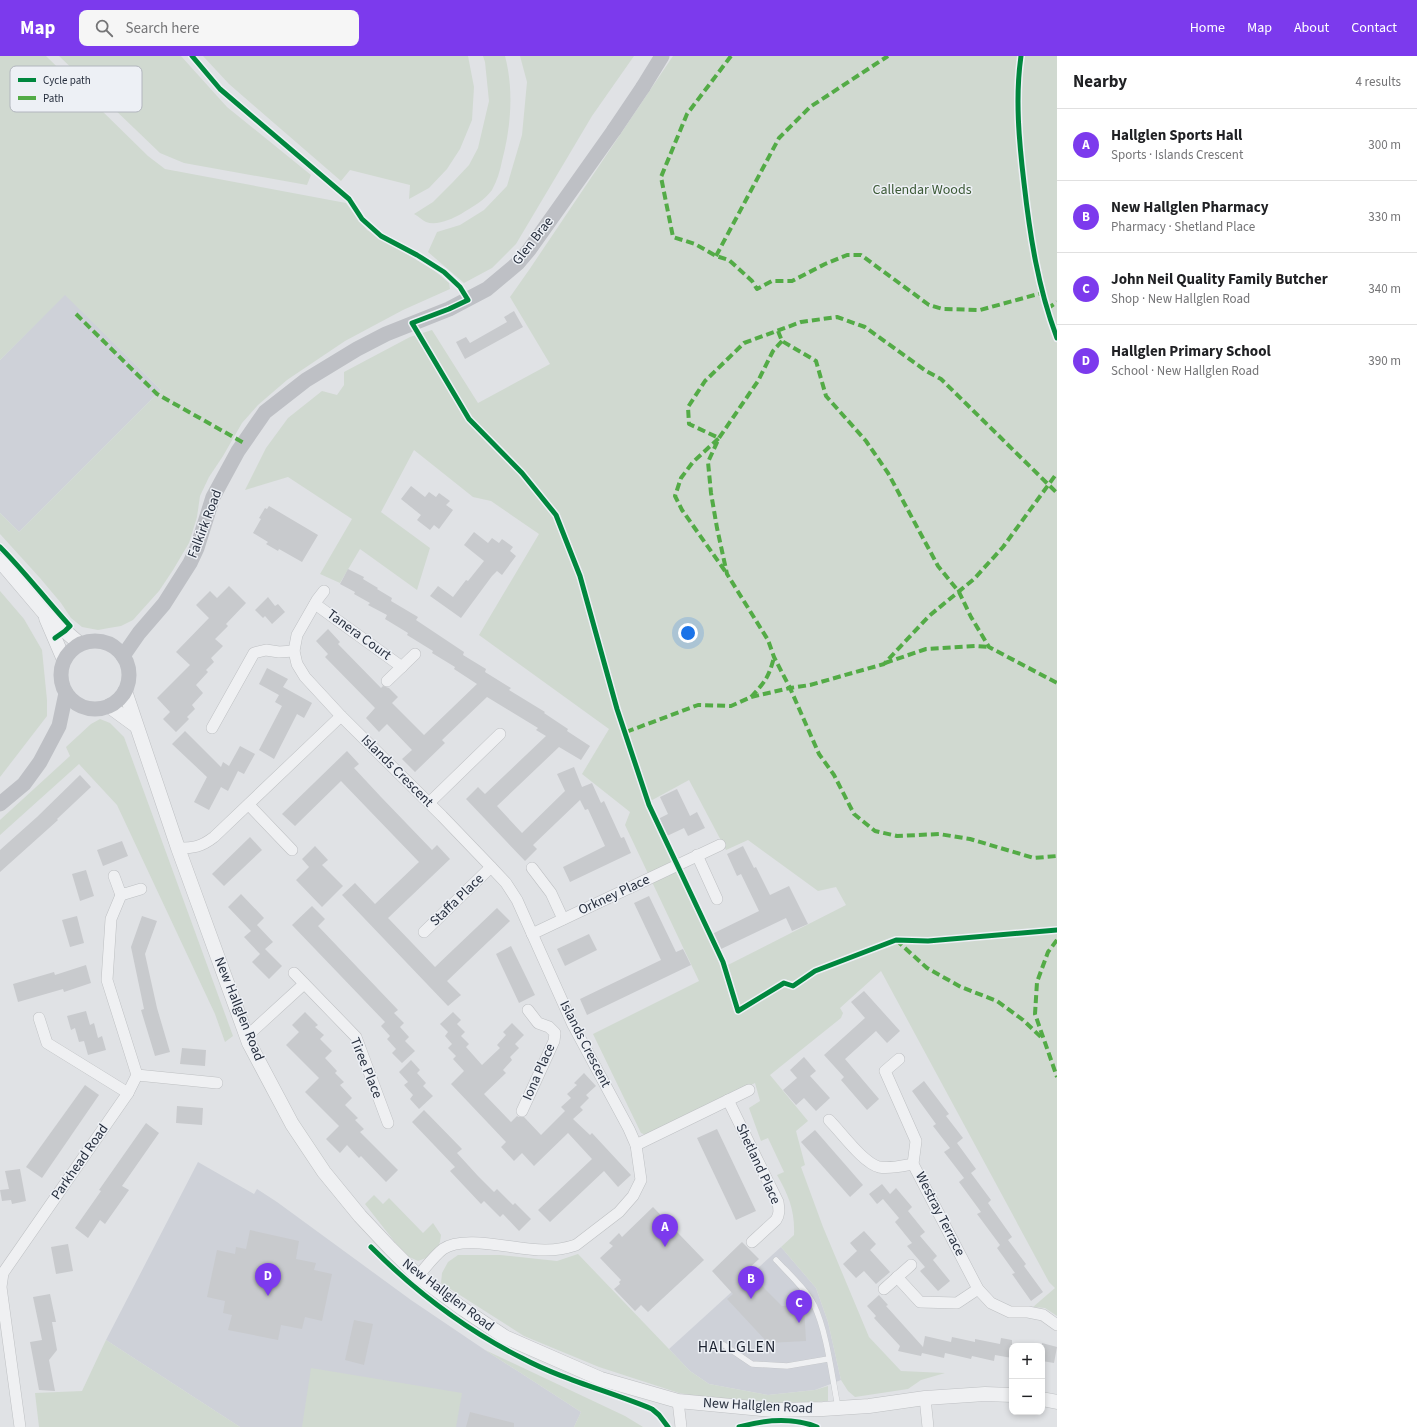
<!DOCTYPE html>
<meta charset="utf-8">
<style>
body{margin:0;font-family:"Source Sans 3",sans-serif;background:#f6f6f6;color:#202124}
.controls{position:absolute;right:12px;bottom:12px;display:grid;overflow:hidden;border-radius:8px;box-shadow:0 2px 6px #0003}
.controls button{width:36px;height:36px;display:grid;place-items:center;padding:0;border:0;border-bottom:1px solid #e0e0e0;background:#fff;color:#202124;font:20px sans-serif}
.you{position:absolute;left:688px;top:577px;width:14px;height:14px;margin:-10px;border:3px solid #fff;border-radius:50%;background:#1a73e8;box-shadow:0 0 0 6px #1a73e833}
.badge{display:grid;place-items:center;width:26px;height:26px;border-radius:50%;background:#7c3aed;color:#fff;font-size:13px;font-weight:700}
.pin{position:absolute;translate:-50% -33px;filter:drop-shadow(0 1px 2px #0008)}
.pin::after{content:'';position:absolute;top:21px;width:14px;height:12px;background:inherit;clip-path:polygon(0 0,100% 0,50% 100%)}
.list{margin:0;padding:0;list-style:none}
h2{display:flex;justify-content:space-between;align-items:center;height:52px;margin:0;padding:0 16px;font-size:17px}
h2 small{font-size:13px;font-weight:400;color:#757577}
.list li{display:grid;grid-template-columns:26px 1fr auto;gap:12px;align-items:center;box-sizing:border-box;height:72px;padding:0 16px;border-top:1px solid #e0e0e0}
.list b{display:block;font-size:15px;white-space:nowrap}
.list p{margin:0;font-size:13px;white-space:nowrap;color:#757577}
.list em{font-size:13px;font-style:normal;color:#757577}
.icon{flex:none;width:22px;height:22px;fill:none;stroke:currentColor;stroke-width:2;stroke-linecap:round;stroke-linejoin:round}
.map{position:relative;flex:none;width:1057px;height:1371px;overflow:hidden}
header{display:flex;align-items:center;gap:24px;box-sizing:border-box;height:56px;padding:0 20px;background:#7c3aed;color:#fff}
header strong{font-size:19px}
nav{display:flex;gap:22px;margin-inline-start:auto;font-size:14px}
.search{width:280px;height:36px;background:#f6f6f6;display:flex;align-items:center;gap:10px;box-sizing:border-box;padding:0 14px;border-radius:8px;color:#757577;font-size:15px}
main{display:flex}
aside{flex:1;background:#fff}
.map>svg:first-child{display:block}
.built{fill:#ced1d8}
.green{fill:#d0d9d0;fill-rule:evenodd}
.building{fill:#c8cacd}
.lines{fill:none;stroke-linecap:round;stroke-linejoin:round}
.service-casing{stroke:#bec0c3;stroke-width:6}
.minor-casing{stroke:#bec0c3;stroke-width:12}
.tertiary-casing{stroke:#bec0c3;stroke-width:15}
.service{stroke:#eff0f2;stroke-width:5.5}
.minor{stroke:#eff0f2;stroke-width:11}
.tertiary{stroke:#eff0f2;stroke-width:14}
.secondary{stroke:#bec0c5;stroke-width:15}
.secondary-bridge{stroke:#bec0c5;stroke-width:15}
.quiet{stroke:#53ab46;stroke-width:4;stroke-dasharray:8 4;stroke-linecap:butt}
.cycleway-casing{stroke:#edf0f5;stroke-width:8}
.cycleway{stroke:#00873e;stroke-width:5}
.labels{text-anchor:middle;dominant-baseline:central;stroke-width:3;stroke-linejoin:round;paint-order:stroke}
.park-label{font-size:14px;fill:#3b5935;stroke:#edf0f5}
.street-label{font-size:14px;fill:#272f3e;stroke:#edf0f5}
.quarter-label{font-size:16px;letter-spacing:1px;fill:#1a202e;stroke:#edf0f5}
.key{fill:#edf0f5;stroke:#b2b6be;stroke-width:1}
.key-label{font-size:11px;fill:#272f3e}
</style>
<header>
<strong>Map</strong>
<div class="search"><svg class="icon" aria-label="search" viewBox="0 0 24 24"><circle cx="10" cy="10" r="6"/><path d="M15 15l6 6"/></svg>Search here</div>
<nav><a>Home</a><a>Map</a><a>About</a><a>Contact</a></nav>
</header>
<main>
<div class="map">
<svg width="1057" height="1371" viewBox="0 0 1057 1371">
<rect width="100%" height="100%" fill="#e0e2e5"/>
<g class="built">
<polygon points="65,238 161,334 19,476 0,457 0,304"/>
<polygon points="198,1106 254,1138 257,1133 277,1146 411,1244 485,1294 581,1356 574,1371 240,1371 106,1284"/>
<polygon points="781,1191 816,1232 828,1266 841,1324 815,1334 768,1339 709,1328 690,1315 669,1293"/>
</g>
<g class="green">
<polygon points="0,0 46,0 148,100 165,113 346,147 367,174 435,215 449,227 450,233 403,254 345,285 287,324 258,349 242,367 223,400 209,421 200,440 197,461 189,487 173,514 159,535 133,564 121,570 109,572 98,574 82,571 71,562 61,547 40,522 0,478 0,457 19,476 161,334 65,239 0,304"/>
<polygon points="59,0 181,0 227,51 311,119 307,129 184,107 160,97"/>
<polygon points="203,0 468,0 474,31 472,64 460,93 447,113 429,132 409,143 410,129 350,114 341,125 229,28"/>
<path d="M483,0H505C514,34 511,71 502,105C500,115 497,125 492,134C485,144 472,151 461,158C452,163 437,170 426,166C422,164 418,160 414,158L433,146L453,126L469,109L478,92L489,45L485,6Z"/>
<polygon points="520,0 634,0 592,60 516,188 492,212 464,227 428,196 437,176 460,169 484,154 507,130 522,79 527,26"/>
<path d="M673,0H1057V1260L1045,1252L1033,1251L1055,1232L1049,1226L881,915L840,952L843,957L841,962L770,1019L808,1065L796,1075L805,1109L801,1111L823,1171L869,1281L901,1315L945,1317L921,1324L908,1333L855,1341L848,1335L841,1324L828,1266L816,1232L781,1191L794,1179C795,1155 789,1140 777,1119L784,1116L768,1082L761,1085L749,1052L760,1045L755,1027L648,1080L641,1077L593,978L699,925L625,769L630,756L582,718L609,673L479,579L539,478L491,445L473,441L414,394L381,456L430,492L417,534L360,493L340,527L320,518L352,463L288,421L245,434L266,392L288,362L322,335L337,339L344,329V316L410,281L432,274L478,347L550,308L510,241L529,214ZM689,724L726,794L748,784L818,835L836,831L846,849L722,912L645,748Z"/>
<polygon points="0,535 24,563 42,594 47,644 47,660 0,721"/>
<polygon points="100,663 110,667 124,681 233,980 225,986 215,958 117,749 79,708 0,779 0,764 70,700 66,691 91,668"/>
<path d="M374,1139L383,1148L389,1142L423,1177L433,1167L441,1179C439,1197 434,1199 418,1205L405,1199L365,1148Z"/>
<polygon points="578,1198 690,1315 709,1328 768,1339 815,1334 828,1330 828,1345 770,1350 723,1345 679,1337 599,1311 524,1280 441,1227 442,1217 448,1206 458,1199 500,1199 557,1205"/>
<polygon points="106,1284 240,1371 39,1371 35,1337 82,1335"/>
<polygon points="485,1294 625,1360 643,1371 574,1371 581,1356"/>
<polygon points="311,1312 462,1337 456,1371 302,1371"/>
</g>
<g class="building">
<polygon points="514,255 523,271 465,303 456,286 466,281 470,287 507,266 504,261"/>
<polygon points="411,430 425,441 429,436 436,441 439,437 450,445 446,449 453,454 439,473 434,469 430,474 417,464 421,459 401,443"/>
<polygon points="269,450 318,479 302,506 279,493 278,495 266,488 268,486 253,477 261,463 259,462 265,452 267,453"/>
<polygon points="474,476 488,487 492,482 499,487 502,483 513,491 510,495 516,500 502,519 497,515 492,520 461,562 430,540 438,530 453,541 466,524 468,525 484,505 464,489"/>
<polygon points="348,513 364,521 363,523 378,532 377,533 392,542 391,545 418,561 416,564 464,596 463,599 486,613 485,616 511,632 509,634 545,656 544,657 568,673 567,675 590,690 581,704 559,691 497,750 522,777 565,735 557,718 574,711 582,731 592,727 601,747 604,745 621,782 624,781 631,797 570,826 563,811 605,790 588,753 585,754 580,744 533,789 537,793 525,805 466,743 478,731 485,738 546,680 536,674 538,672 487,641 442,684 445,687 415,716 402,703 412,694 387,668 379,676 366,662 375,652 325,601 328,598 316,585 328,573 340,586 338,588 381,632 383,630 389,632 398,641 392,647 424,679 477,628 454,613 455,611 432,597 433,595 407,579 408,577 385,563 387,559 368,549 370,547 354,538 355,536 340,528"/>
<polygon points="229,530 246,547 226,568 228,570 215,583 223,590 211,602 214,606 206,614 208,616 196,629 203,637 192,649 195,653 187,661 189,663 176,676 163,663 170,656 157,642 190,609 176,596 209,562 196,549 210,535 217,542"/>
<polygon points="268,541 275,550 278,548 285,556 272,568 265,560 263,562 255,554"/>
<polygon points="267,612 288,623 283,631 312,647 304,662 297,658 274,703 259,694 282,650 275,646 279,639 259,628"/>
<polygon points="185,675 221,711 223,706 229,710 240,690 255,698 244,718 238,715 228,735 221,731 209,754 194,746 207,721 172,688"/>
<polygon points="347,695 359,708 354,712 381,741 432,794 437,789 450,803 388,862 413,888 435,911 497,852 510,865 447,925 461,939 448,950 342,839 355,827 375,848 419,806 341,725 295,770 282,758"/>
<polygon points="80,719 91,731 57,763 58,764 0,816 0,794 37,761"/>
<polygon points="677,733 690,760 697,756 705,772 688,780 684,772 667,780 658,763 668,758 660,741"/>
<polygon points="250,781 262,794 224,830 212,818"/>
<polygon points="122,785 128,800 103,810 97,794"/>
<polygon points="315,790 328,804 322,809 343,830 322,851 296,824 309,811 302,803"/>
<polygon points="743,790 754,812 756,811 770,839 789,830 808,868 792,875 786,862 719,894 712,878 759,855 741,818 737,820 727,798"/>
<polygon points="86,814 94,840 80,845 72,818"/>
<polygon points="241,838 264,862 255,871 257,869 273,886 265,893 282,910 269,923 252,906 260,898 244,881 251,875 228,851"/>
<polygon points="649,840 676,896 683,893 691,909 587,959 580,943 661,904 634,847"/>
<polygon points="312,850 325,863 318,870 398,954 394,957 404,967 400,971 409,981 405,985 415,995 402,1007 392,997 396,993 387,983 390,980 381,970 385,966 292,869"/>
<polygon points="77,860 84,887 70,891 62,864"/>
<polygon points="142,860 157,865 145,898 157,952 170,996 155,1000 141,954 144,953 131,891"/>
<polygon points="589,878 597,894 565,910 557,893"/>
<polygon points="511,890 535,939 519,947 496,898"/>
<polygon points="86,909 91,927 64,936 63,933 18,946 13,928 54,916 55,919"/>
<polygon points="864,935 900,975 887,987 876,975 845,1003 879,1043 867,1054 841,1024 844,1021 824,999 865,962 851,946"/>
<polygon points="86,955 90,969 94,967 98,982 102,980 106,994 88,999 84,985 79,986 75,972 71,974 67,960"/>
<polygon points="305,956 318,969 315,971 324,979 320,983 332,995 325,1002 337,1015 335,1017 344,1026 340,1029 352,1042 345,1049 358,1062 355,1064 364,1073 360,1076 398,1114 386,1126 361,1100 359,1102 347,1089 340,1097 326,1083 339,1070 305,1036 319,1022 286,989 299,976 292,969"/>
<polygon points="453,956 461,964 457,968 465,976 461,980 469,988 466,991 482,1009 500,992 497,989 506,979 503,976 512,967 524,979 515,988 519,992 510,1001 512,1004 503,1014 506,1017 484,1038 511,1066 517,1060 519,1061 524,1061 541,1079 565,1055 561,1051 571,1042 567,1038 577,1029 574,1027 584,1017 596,1030 586,1039 589,1042 580,1051 583,1054 573,1063 590,1079 592,1077 631,1119 618,1131 604,1115 550,1166 538,1154 592,1103 568,1077 534,1110 522,1097 514,1105 501,1091 506,1086 451,1028 464,1015 453,1003 456,1000 448,992 452,988 445,980 448,976 440,968"/>
<polygon points="182,992 206,994 205,1010 180,1008"/>
<polygon points="804,1001 816,1015 810,1020 830,1042 816,1055 804,1042 796,1049 783,1034 797,1022 790,1014"/>
<polygon points="411,1004 420,1014 417,1017 426,1027 423,1030 433,1040 419,1053 410,1043 413,1039 404,1029 408,1026 399,1016"/>
<polygon points="924,1025 949,1058 946,1060 963,1082 957,1087 976,1113 971,1117 991,1144 988,1147 1012,1181 1008,1184 1026,1208 1024,1210 1043,1236 1031,1245 1012,1218 1015,1217 997,1192 1000,1189 977,1158 981,1156 959,1126 964,1122 944,1096 950,1092 933,1070 936,1068 912,1035"/>
<polygon points="85,1029 99,1039 42,1122 26,1111"/>
<polygon points="177,1050 203,1052 202,1069 176,1067"/>
<polygon points="424,1054 462,1093 457,1097 478,1120 494,1136 497,1133 513,1149 515,1147 531,1163 519,1175 503,1158 500,1161 484,1145 481,1148 450,1115 455,1111 412,1066"/>
<polygon points="146,1067 159,1077 122,1130 129,1134 105,1168 100,1164 88,1182 75,1172 101,1135 99,1134"/>
<polygon points="717,1073 756,1155 736,1164 697,1082"/>
<polygon points="815,1074 863,1129 850,1141 801,1086"/>
<polygon points="20,1113 26,1145 12,1148 11,1144 2,1145 0,1134 9,1133 5,1115"/>
<polygon points="882,1128 890,1138 896,1132 912,1151 908,1155 925,1176 920,1180 937,1200 933,1204 950,1225 938,1235 920,1215 925,1211 907,1190 912,1187 895,1166 899,1162 883,1143 877,1148 869,1138"/>
<polygon points="653,1151 704,1204 648,1256 641,1249 635,1255 614,1233 620,1228 619,1226 621,1224 600,1202 613,1190 609,1187 619,1177 622,1181"/>
<polygon points="250,1174 299,1185 296,1203 316,1207 314,1214 332,1218 322,1265 305,1261 302,1273 281,1269 278,1284 228,1274 232,1259 223,1257 225,1245 207,1241 217,1194 235,1198 236,1191 246,1193"/>
<polygon points="864,1175 876,1188 870,1194 890,1216 876,1228 864,1215 856,1222 843,1208 857,1195 850,1187"/>
<polygon points="742,1186 759,1203 747,1214 767,1235 782,1250 804,1249 806,1285 768,1287 727,1243 733,1238 712,1215"/>
<polygon points="68,1188 73,1215 56,1218 51,1191"/>
<polygon points="50,1238 56,1266 52,1266 57,1294 49,1304 55,1335 39,1334 30,1286 42,1284 33,1241"/>
<polygon points="879,1239 888,1249 886,1250 923,1291 925,1280 951,1286 952,1281 975,1286 975,1283 1000,1288 1001,1282 1012,1284 1012,1302 995,1299 994,1305 972,1300 971,1303 945,1297 944,1302 922,1297 921,1300 898,1295 900,1290 874,1262 876,1260 867,1250"/>
<polygon points="354,1264 373,1268 364,1309 345,1304"/>
<polygon points="1042,1287 1057,1291 1054,1307 1042,1305"/>
<polygon points="470,1356 514,1367 514,1371 466,1371"/>
</g>
<g class="lines">
<g class="service-casing">
<g id="service">
<path d="M776,1204C789,1218 805,1232 814,1249C827,1276 832,1321 838,1351"/>
<polyline points="724,1289 752,1308 787,1310 828,1303"/>
</g>
</g>
<g class="minor-casing">
<g id="minor">
<path d="M324,535L317,544L297,579L294,595L297,608L305,621L341,660L442,760L491,811L506,827L517,844L573,969L629,1073L636,1089L641,1124L633,1140L619,1156L576,1189C567,1192 555,1194 546,1194C519,1195 465,1178 443,1193C434,1200 426,1211 418,1220"/>
<polyline points="315,548 402,611"/>
<polyline points="387,625 415,598"/>
<polyline points="212,672 254,597 266,594 279,596 294,595"/>
<polyline points="429,747 500,678"/>
<polyline points="249,749 292,794"/>
<path d="M178,792C194,792 201,791 214,781L341,660"/>
<polyline points="697,799 717,843"/>
<polyline points="532,812 551,837 563,863"/>
<polyline points="114,820 121,839 141,833"/>
<polyline points="424,876 491,811"/>
<polyline points="532,878 720,789"/>
<polyline points="294,917 356,981 388,1067"/>
<polyline points="39,962 47,987 128,1037"/>
<polyline points="246,981 304,928"/>
<polyline points="899,1003 885,1015 916,1085 913,1108 978,1233 991,1247 1010,1256 1028,1256 1043,1259 1057,1269"/>
<polyline points="137,1019 217,1027"/>
<path d="M728,1044L778,1146C779,1153 780,1158 776,1164L752,1186"/>
<polyline points="522,1055 554,985 555,977 549,971 538,967 528,954"/>
<path d="M829,1064C841,1076 863,1107 879,1111C890,1113 902,1110 913,1108"/>
<polyline points="636,1089 749,1034"/>
<polyline points="897,1221 920,1246 957,1247 978,1233"/>
<polyline points="884,1233 911,1209"/>
<polyline points="925,1342 928,1371"/>
<polyline points="678,1345 681,1371"/>
<polyline points="20,1371 1,1231 3,1217 128,1037 137,1019 107,924 111,863 121,839"/>
</g>
</g>
<g class="tertiary-casing">
<g id="tertiary">
<polyline points="0,505 45,558 80,588"/>
<polyline points="46,562 64,604"/>
<polyline points="125,635 178,792 249,987 292,1068 324,1116 360,1160 390,1192 418,1220 463,1253 505,1281 601,1323 678,1345 773,1354 823,1353 869,1350 925,1342 985,1338 1012,1339"/>
<polyline points="109,650 135,669"/>
<polyline points="1042,1343 1057,1346"/>
</g>
</g>
<use href="#service" class="service"/>
<use href="#minor" class="minor"/>
<use href="#tertiary" class="tertiary"/>
<g class="secondary">
<polyline points="643,31 662,0"/>
<circle cx="95" cy="619" r="34"/>
<polyline points="123,600 139,577 164,548 190,507 197,492 213,441 238,395 265,356 306,324 357,293 386,278 449,253 487,233 518,207 529,194 614,74"/>
<polyline points="0,748 24,728 40,706 59,670 66,637"/>
</g>
<polyline class="secondary-bridge" points="614,74 643,31"/>
<g class="quiet">
<polyline points="731,0 687,58 661,121 673,181 695,188 716,200 729,204 752,225 757,233 772,225 792,225 825,208 847,199 861,199 929,249 943,253 980,254 1042,237"/>
<polyline points="716,200 779,82 810,51 888,0"/>
<polyline points="1047,253 1057,246"/>
<polyline points="76,258 157,338 244,387"/>
<polyline points="778,275 782,285 816,305 826,340 866,385 888,417 938,510 959,536 971,561 989,591 1057,627"/>
<polyline points="782,285 773,295 758,325 719,382 708,406 711,437 717,472 727,518 768,584 774,601 790,632 819,698 834,719 854,758 875,775 897,780 939,778 970,783 1034,802 1057,800"/>
<polyline points="725,515 682,454 675,440 681,422 693,406 719,382 689,368 688,351 705,325 744,287 801,266 837,261 865,271 926,315 941,323 1057,437"/>
<polyline points="885,607 926,593 976,590 989,591"/>
<path d="M751,641C765,626 769,621 774,601"/>
<polyline points="626,676 698,649 731,650 751,641 790,632 810,629 884,608 929,560 974,523 1003,491 1057,417"/>
<polyline points="896,884 927,912 961,931 997,945 1023,964 1043,983"/>
<polyline points="1057,884 1048,896 1037,926 1035,958 1057,1021"/>
</g>
<g class="cycleway-casing">
<g id="cycleway">
<polyline points="192,0 220,33 349,143 362,163 381,180 417,199 444,216 460,231 468,244 449,253 412,267 469,363 522,417 556,459 580,520 617,653 649,749 723,906 738,955 784,927 793,930 815,915 896,884 928,885 1057,874"/>
<path d="M1021,0C1015,42 1019,85 1024,127C1030,180 1038,232 1057,282"/>
<path d="M0,491C25,516 46,544 70,570L65,575L55,582"/>
<path d="M371,1191C415,1235 466,1274 522,1302C563,1324 609,1335 652,1353L659,1359L668,1371"/>
<path d="M739,1371C764,1364 792,1361 817,1371"/>
</g>
</g>
<use href="#cycleway" class="cycleway"/>
</g>
<g class="labels">
<g class="park-label">
<text x="922" y="134">Callendar Woods</text>
</g>
<g class="street-label">
<text transform="translate(533 185) rotate(-52)">Glen Brae</text>
<text transform="translate(205 468) rotate(-69)">Falkirk Road</text>
<text transform="translate(359 579) rotate(36)">Tanera Court</text>
<text transform="translate(397 715) rotate(45)">Islands Crescent</text>
<text transform="translate(614 839) rotate(-25)">Orkney Place</text>
<text transform="translate(457 844) rotate(-44)">Staffa Place</text>
<text transform="translate(239 953) rotate(68)">New Hallglen Road</text>
<text transform="translate(585 988) rotate(63)">Islands Crescent</text>
<text transform="translate(366 1012) rotate(68)">Tiree Place</text>
<text transform="translate(539 1016) rotate(-66)">Iona Place</text>
<text transform="translate(80 1106) rotate(-55)">Parkhead Road</text>
<text transform="translate(758 1108) rotate(65)">Shetland Place</text>
<text transform="translate(940 1158) rotate(63)">Westray Terrace</text>
<text transform="translate(448 1239) rotate(37)">New Hallglen Road</text>
<text transform="translate(758 1350) rotate(3)">New Hallglen Road</text>
</g>
<g class="quarter-label">
<text x="737" y="1291">HALLGLEN</text>
</g>
</g>
<rect x="10" y="10" width="132" height="46" rx="6" class="key"/>
<rect x="18" y="22" width="18" height="4" fill="#00873e"/>
<rect x="18" y="40" width="18" height="4" fill="#53ab46"/>
<g class="key-label">
<text x="43" y="28">Cycle path</text>
<text x="43" y="46">Path</text>
</g>
</svg>
<div class="controls">
<button>+</button>
<button>−</button>
</div>
<div class="you"></div>
<div class="pin badge" style="left:665px;top:1191px">A</div>
<div class="pin badge" style="left:751px;top:1243px">B</div>
<div class="pin badge" style="left:799px;top:1267px">C</div>
<div class="pin badge" style="left:268px;top:1240px">D</div>
</div>
<aside>
<h2>Nearby<small>4 results</small></h2>
<ul class="list">
<li><span class="badge">A</span><div><b>Hallglen Sports Hall</b><p>Sports · Islands Crescent</p></div><em>300 m</em></li>
<li><span class="badge">B</span><div><b>New Hallglen Pharmacy</b><p>Pharmacy · Shetland Place</p></div><em>330 m</em></li>
<li><span class="badge">C</span><div><b>John Neil Quality Family Butcher</b><p>Shop · New Hallglen Road</p></div><em>340 m</em></li>
<li><span class="badge">D</span><div><b>Hallglen Primary School</b><p>School · New Hallglen Road</p></div><em>390 m</em></li>
</ul>
</aside>
</main>
